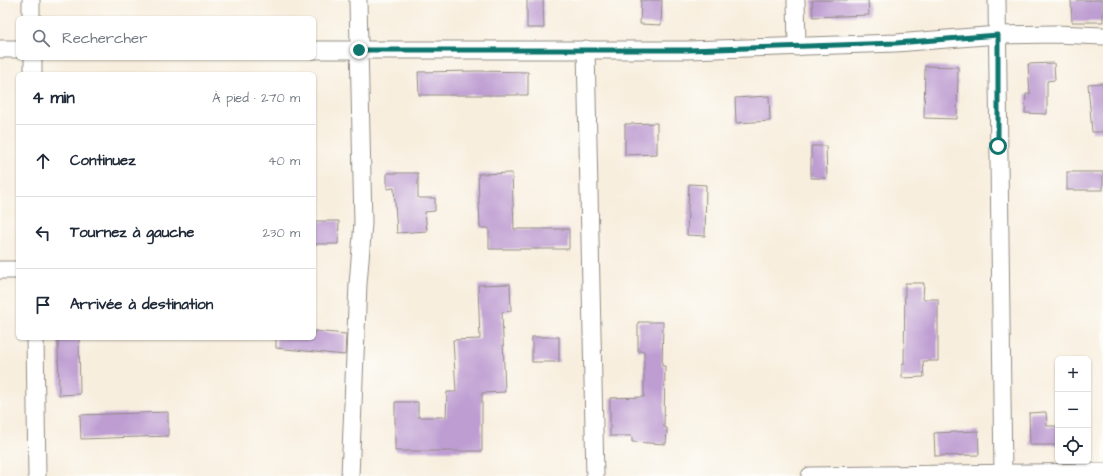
<!DOCTYPE html>
<html lang="fr">
<meta charset="utf-8">
<style>
body{margin:0;font-family:"Architects Daughter",sans-serif;background:#f6f6f7;color:#1f2937}
.controls{position:absolute;right:12px;bottom:12px;display:grid;overflow:hidden;border-radius:6px;box-shadow:0 1px 3px #0004}
.controls button{width:36px;height:36px;display:grid;place-items:center;padding:0;border:0;border-bottom:1px solid #e0e1e3;background:#fff;color:#1f2937;font:20px sans-serif}
.stop{position:absolute;width:12px;height:12px;margin:-9px;border:3px solid #0f766e;border-radius:50%;background:#fff}
.stop.end{background:#0f766e;border-color:#fff;box-shadow:0 1px 4px #0008}
.list{margin:0;padding:0;list-style:none}
h2{display:flex;justify-content:space-between;align-items:center;height:52px;margin:0;padding:0 16px;font-size:17px}
h2 small{font-size:13px;font-weight:400;color:#747a83}
.list li{display:grid;grid-template-columns:26px 1fr auto;gap:12px;align-items:center;box-sizing:border-box;height:72px;padding:0 16px;border-top:1px solid #e0e1e3}
.list b{display:block;font-size:15px;white-space:nowrap}
.list em{font-size:13px;font-style:normal;color:#747a83}
.icon{flex:none;width:22px;height:22px;fill:none;stroke:currentColor;stroke-width:2;stroke-linecap:round;stroke-linejoin:round}
.map{position:relative;flex:none;width:1103px;height:476px;overflow:hidden}
.search{position:absolute;background:#fff;box-shadow:0 1px 3px #0004;left:16px;top:16px;width:300px;height:44px;display:flex;align-items:center;gap:10px;box-sizing:border-box;padding:0 14px;border-radius:6px;color:#747a83;font-size:15px}
.panel{position:absolute;background:#fff;box-shadow:0 1px 3px #0004;left:16px;top:72px;width:300px;height:268px;border-radius:6px}
.map>svg:first-child{display:block}
.building{fill:#be9dd2}
.lines{fill:none;stroke-linecap:round;stroke-linejoin:round}
.minor-casing{stroke:#928c84;stroke-width:19}
.minor{stroke:#fff;stroke-width:17}
.route{stroke:#0f766e;stroke-width:5}
</style>
<div class="map">
<svg width="1103" height="476" viewBox="0 0 1103 476">
<rect width="100%" height="100%" fill="#fdfcf7"/>
<filter id="ink" filterUnits="userSpaceOnUse"><feTurbulence type="fractalNoise" baseFrequency=".025" numOctaves="2"/><feDisplacementMap in="SourceGraphic" scale="8" xChannelSelector="R" yChannelSelector="G"/><feConvolveMatrix kernelMatrix="1 2 1 2 8 2 1 2 1" color-interpolation-filters="sRGB"/></filter>
<filter id="wash" filterUnits="userSpaceOnUse"><feTurbulence type="fractalNoise" baseFrequency=".012" numOctaves="4" result="noise"/><feDisplacementMap in="SourceGraphic" scale="16" xChannelSelector="R" yChannelSelector="G"/><feGaussianBlur stdDeviation="0.9" result="paint"/><feColorMatrix in="noise" values="0 0 0 0 0 0 0 0 0 0 0 0 0 0 0 0 0 1.4 0 .05"/><feComposite in="paint" operator="in"/></filter>
<g filter="url(#wash)">
<rect width="100%" height="100%" fill="#f8eede"/>
<g id="blocks">
<g class="building">
<polygon points="527,0 543,0 544,28 527,28"/>
<polygon points="641,0 662,0 661,25 640,24"/>
<polygon points="812,0 868,0 869,15 813,17"/>
<polygon points="1071,0 1103,0 1103,22 1072,22"/>
<polygon points="1054,63 1055,80 1047,81 1047,114 1025,113 1026,94 1030,94 1028,64"/>
<polygon points="925,66 958,67 957,119 924,118"/>
<polygon points="478,71 528,72 528,95 419,95 418,72"/>
<polygon points="1103,83 1103,132 1092,132 1088,84"/>
<polygon points="769,96 770,121 736,123 735,98"/>
<polygon points="657,123 657,154 625,155 625,124"/>
<polygon points="811,146 826,146 827,178 811,178"/>
<rect x="1067" y="172" width="36" height="18"/>
<polygon points="387,173 418,173 418,198 435,198 435,211 425,212 427,231 397,233 394,188 387,189"/>
<polygon points="512,173 514,229 569,229 569,249 489,249 489,228 480,228 478,174"/>
<polygon points="689,184 706,185 705,236 687,235"/>
<polygon points="314,221 339,221 338,244 314,244"/>
<polygon points="905,283 924,283 923,299 938,299 938,361 923,361 924,377 902,378 902,364 904,364"/>
<polygon points="510,284 511,311 502,312 505,392 482,393 482,451 395,451 395,402 418,402 418,417 446,417 447,392 456,392 453,340 480,339 478,285"/>
<polygon points="638,322 663,322 662,366 665,366 664,427 667,428 666,444 632,442 632,436 610,436 610,398 644,397 644,351 638,351"/>
<polygon points="314,331 346,334 345,355 276,348 276,338 314,338"/>
<rect x="532" y="337" width="27" height="25"/>
<polygon points="58,338 79,338 80,394 59,395"/>
<polygon points="168,412 168,436 81,439 80,415"/>
<polygon points="1046,412 1047,426 1058,426 1058,445 1030,445 1029,413"/>
<polygon points="978,431 979,455 935,456 934,433"/>
</g>
</g>
</g>
<g filter="url(#ink)">
<use href="#blocks" fill-opacity="0" stroke="#928c84" stroke-width="1"/>
<g class="lines">
<g class="minor-casing">
<g id="minor">
<polyline points="31,0 31,18"/>
<polyline points="796,0 797,47"/>
<polyline points="997,0 1003,476"/>
<polyline points="0,49 18,49"/>
<polyline points="586,49 595,476"/>
<polyline points="314,50 688,50 896,43 998,35 1055,34 1103,36"/>
<polyline points="33,58 33,74"/>
<polyline points="0,270 18,270"/>
<polyline points="35,338 37,476"/>
<polyline points="350,476 358,284 363,223 358,0"/>
<polyline points="810,476 1103,472"/>
</g>
</g>
<use href="#minor" class="minor"/>
</g>
</g>
<g class="lines" filter="url(#ink)">
<polyline class="route" points="359,50 688,50 896,43 998,35 998,146"/>
</g>
</svg>
<div class="controls">
<button>+</button>
<button>−</button>
<button><svg class="icon" aria-label="locate" viewBox="0 0 24 24"><circle cx="12" cy="12" r="6"/><path d="M12 2v4M12 18v4M2 12h4M18 12h4"/></svg></button>
</div>
<div class="stop" style="left:998px;top:146px"></div>
<div class="stop end" style="left:359px;top:50px"></div>
<div class="search"><svg class="icon" aria-label="search" viewBox="0 0 24 24"><circle cx="10" cy="10" r="6"/><path d="M15 15l6 6"/></svg>Rechercher</div>
<section class="panel">
<h2>4 min<small>À pied · 270 m</small></h2>
<ul class="list">
<li><svg class="icon" aria-label="ahead" viewBox="0 0 24 24"><path d="M12 20V5M6 11l6-6 6 6"/></svg><div><b>Continuez</b></div><em>40 m</em></li>
<li><svg class="icon" aria-label="left" viewBox="0 0 24 24"><path d="M17 20v-9H6M10 6l-5 5 5 5"/></svg><div><b>Tournez à gauche</b></div><em>230 m</em></li>
<li><svg class="icon" aria-label="arrive" viewBox="0 0 24 24"><path d="M6 21V4h12l-3 4 3 4H6"/></svg><div><b>Arrivée à destination</b></div></li>
</ul>
</section>
</div>
